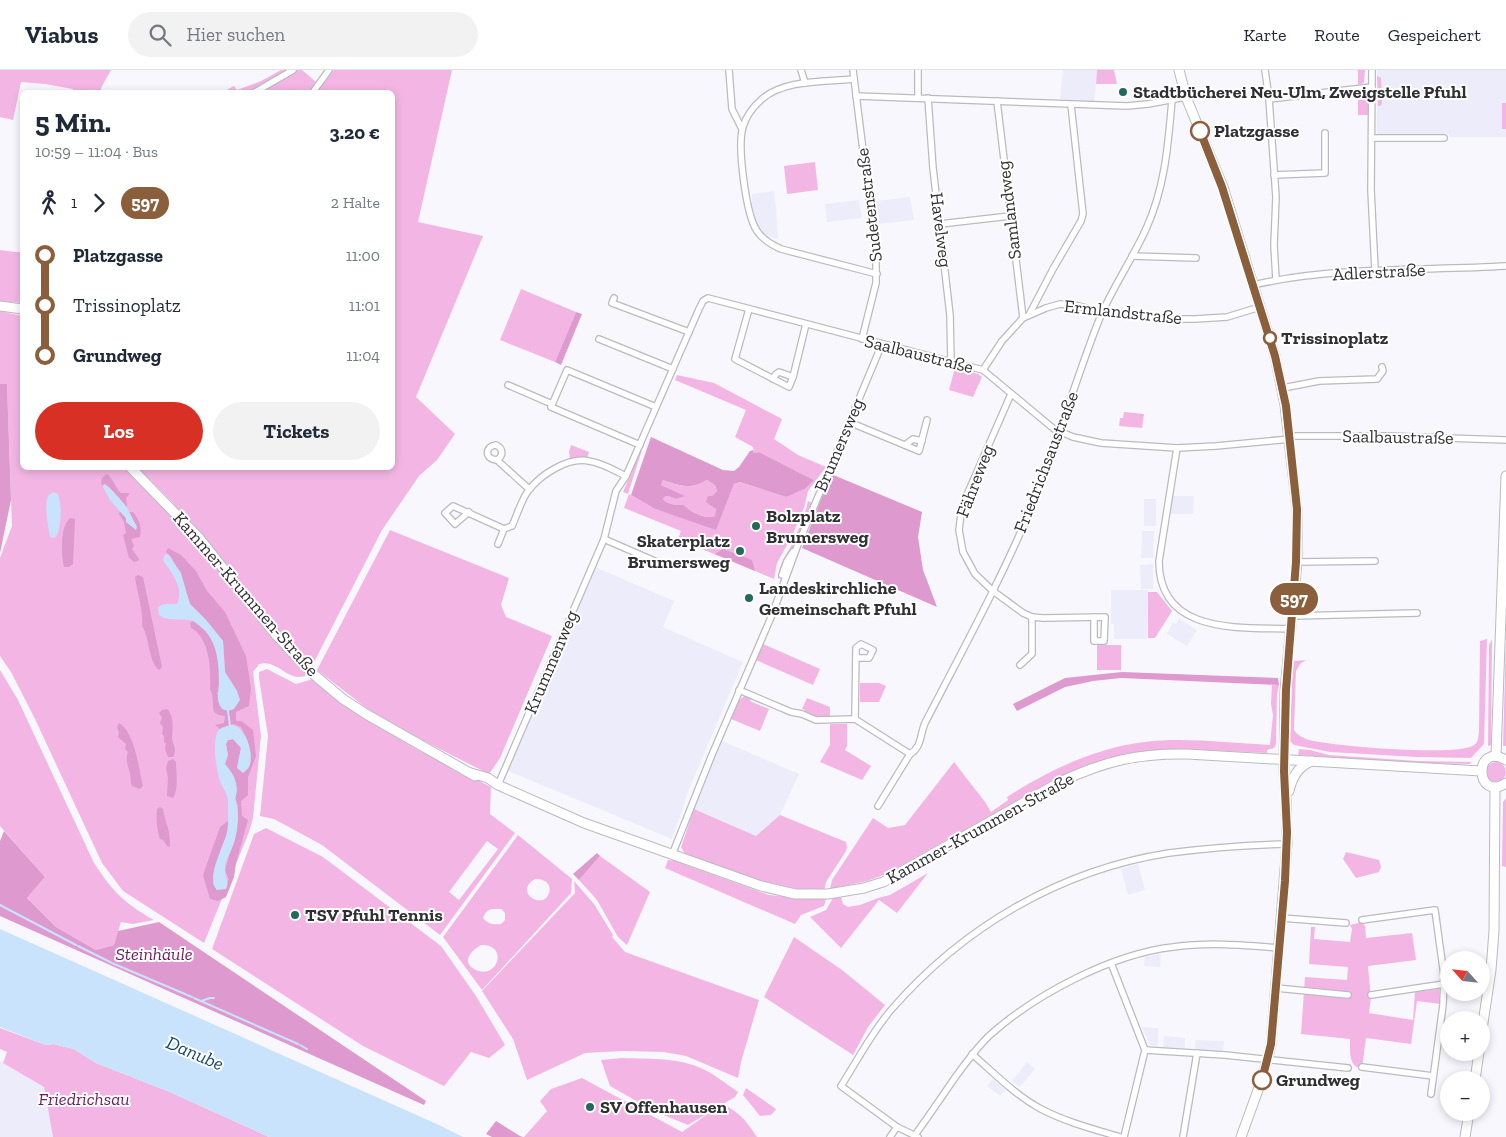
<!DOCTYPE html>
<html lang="de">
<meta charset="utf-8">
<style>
body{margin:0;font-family:"Zilla Slab",serif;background:#f2f2f3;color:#1f2937;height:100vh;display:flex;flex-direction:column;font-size:19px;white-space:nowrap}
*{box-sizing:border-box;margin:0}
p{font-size:16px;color:#747a83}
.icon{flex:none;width:28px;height:28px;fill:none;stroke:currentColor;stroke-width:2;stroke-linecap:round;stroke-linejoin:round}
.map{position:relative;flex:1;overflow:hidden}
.sheet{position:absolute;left:20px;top:20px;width:375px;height:380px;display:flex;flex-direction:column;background:#fff;border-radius:8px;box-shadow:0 2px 8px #0003}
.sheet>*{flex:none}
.badge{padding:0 10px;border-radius:16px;font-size:18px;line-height:32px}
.needle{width:32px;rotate:297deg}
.tools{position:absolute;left:1440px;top:881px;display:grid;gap:10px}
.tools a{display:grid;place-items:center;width:50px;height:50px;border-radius:50%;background:#fff;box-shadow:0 2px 8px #0003;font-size:25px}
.map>.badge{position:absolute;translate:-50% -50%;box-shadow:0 0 0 2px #fff}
.legs{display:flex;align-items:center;gap:8px;height:55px;padding:0 15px;font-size:16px}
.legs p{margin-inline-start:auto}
.head{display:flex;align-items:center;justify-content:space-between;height:85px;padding:0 15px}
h1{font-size:28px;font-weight:800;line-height:38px}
.action{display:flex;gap:10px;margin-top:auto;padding:10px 15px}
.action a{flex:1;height:58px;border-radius:30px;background:#d93025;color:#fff;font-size:20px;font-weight:800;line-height:58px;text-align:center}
.action a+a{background:#f2f2f3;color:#1f2937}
ul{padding:0 15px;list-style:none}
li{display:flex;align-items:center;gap:18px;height:50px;font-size:19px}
li i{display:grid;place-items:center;width:8px;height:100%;margin:0 6px;background:currentColor}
li i::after{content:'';width:12px;height:12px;margin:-6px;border:4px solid;border-radius:50%;background:#fff}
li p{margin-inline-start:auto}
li:first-child i{background:linear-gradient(#0000 50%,currentColor 0)}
li:last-child i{background:linear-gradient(currentColor 50%,#0000 0)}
header{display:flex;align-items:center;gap:30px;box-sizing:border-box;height:70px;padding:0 25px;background:#fff;border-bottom:1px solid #e0e1e3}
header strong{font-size:24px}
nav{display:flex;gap:28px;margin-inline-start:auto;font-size:18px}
.search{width:350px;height:45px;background:#f2f2f3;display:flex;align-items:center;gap:12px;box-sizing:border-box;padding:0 18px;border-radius:28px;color:#747a83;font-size:19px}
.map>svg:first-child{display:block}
.built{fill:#edecfa}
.green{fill:#f3b6e4;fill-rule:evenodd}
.forest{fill:#de99ce;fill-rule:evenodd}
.water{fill:#cae3fc}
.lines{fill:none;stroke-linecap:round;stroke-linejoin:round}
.stream{stroke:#cae3fc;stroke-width:2}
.street-casing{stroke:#bbbac0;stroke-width:8}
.secondary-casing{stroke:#bbbac0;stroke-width:11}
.street{stroke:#fff;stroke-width:5.5}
.secondary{stroke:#fff;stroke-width:9}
.line-1-casing{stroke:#fff;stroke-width:11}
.line-1{stroke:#8b5e3c;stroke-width:8}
.poi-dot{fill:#22695e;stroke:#fff;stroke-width:2}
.stop-1-dot{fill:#fff;stroke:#8b5e3c;stroke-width:2.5}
.labels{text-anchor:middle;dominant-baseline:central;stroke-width:4;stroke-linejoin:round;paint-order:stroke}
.poi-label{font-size:18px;font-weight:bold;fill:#302f32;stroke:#fff;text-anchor:start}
.stop-label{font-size:18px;font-weight:bold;fill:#302f32;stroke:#fff;text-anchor:start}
.street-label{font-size:18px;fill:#302f32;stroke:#fff}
.park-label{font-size:18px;font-style:italic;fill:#6c1c5f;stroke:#fff}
.water-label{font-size:19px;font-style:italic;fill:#17466c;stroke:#fff}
</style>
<header>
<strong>Viabus</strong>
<div class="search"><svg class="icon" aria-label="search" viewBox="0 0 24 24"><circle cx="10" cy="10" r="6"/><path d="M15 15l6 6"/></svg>Hier suchen</div>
<nav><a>Karte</a><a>Route</a><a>Gespeichert</a></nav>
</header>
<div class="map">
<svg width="1506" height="1067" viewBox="0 0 1506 1067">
<rect width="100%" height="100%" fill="#f8f7fe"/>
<!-- built -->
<g class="built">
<polygon points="1063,0 1097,0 1094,32 1060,29"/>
<polygon points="1377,0 1506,0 1506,67 1450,67 1449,64 1377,66"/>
<polygon points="774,121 776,139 778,169 770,167 763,163 755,151 752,133 752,124"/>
<polygon points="910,127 914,150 879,154 877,131"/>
<polygon points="859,130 862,148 827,152 825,134"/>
<polygon points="1172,426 1194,426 1193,444 1170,444"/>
<rect x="1144" y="429" width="12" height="27"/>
<polygon points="1142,461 1154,461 1153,488 1141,488"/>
<polygon points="1153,494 1153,519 1141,519 1140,495"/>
<polygon points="595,497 674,531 663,557 743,592 687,724 684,735 672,769 508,701"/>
<polygon points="1111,520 1148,520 1147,569 1114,569 1114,554 1111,554"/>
<polygon points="1179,549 1197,560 1187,576 1167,564 1173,552 1176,554"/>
<polygon points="722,671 799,704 780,745 756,766 694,739"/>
<polygon points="1138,794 1145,820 1128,825 1121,799"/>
<polygon points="1161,884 1160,897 1144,896 1145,887"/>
<polygon points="1142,957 1158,958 1158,976 1150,975"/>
<polygon points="1164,966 1185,968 1185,978 1163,977"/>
<polygon points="1196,970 1224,971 1223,981 1195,980"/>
<polygon points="0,991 44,1017 53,1067 0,1067"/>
<polygon points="1027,992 1035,999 1020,1017 1012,1011"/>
<polygon points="993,1009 1006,1020 1000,1026 987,1016"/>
</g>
<!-- green -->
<g class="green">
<polygon points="0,0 111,0 102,16 100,22 73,22 73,19 45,14 21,12 13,50 0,47"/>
<polygon points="281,0 288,0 251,22 223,22 234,16 237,20 261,11"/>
<polygon points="298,0 302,0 316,12 309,22 261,22"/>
<polygon points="334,0 452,0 418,152 483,166 416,327 455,364 437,390 419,406 382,460 312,596 280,563 234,505 173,433 138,398 392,398 392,22 317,22"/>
<polygon points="1097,0 1114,0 1117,14 1096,14"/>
<polygon points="1358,0 1365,0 1364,13 1358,15"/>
<polygon points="1377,6 1381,8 1382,34 1380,36 1378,36"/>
<polygon points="1363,24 1368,28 1369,45 1358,45 1358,25"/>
<rect x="1502" y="33" width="4" height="26"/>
<polygon points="815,92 818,120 787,124 784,96"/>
<polygon points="0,180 15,182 22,182 22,233 0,231"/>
<polygon points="521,219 576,242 555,292 500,270"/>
<path d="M0 241 22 246V398H126C162 435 197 472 229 512 255 543 279 574 306 603L305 606C287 612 278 589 259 594L253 602 261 666 253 748 249 762 204 873 123 821 102 793 35 649 11 602 0 586V488L12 456 7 314H0Z"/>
<polygon points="955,298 978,304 982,307 973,327 949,320"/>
<polygon points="677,305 714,313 782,349 774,369 798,385 826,397 808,421 804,438 792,466 777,493 774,509 678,469 681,461 624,438 629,424 655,439 716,459 734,414 740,412 786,427 814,410 759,382 754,383 753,377 735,367 746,340 675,310"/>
<polygon points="1124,342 1144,344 1142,358 1119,356 1120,348 1123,348"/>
<polygon points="571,375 589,382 587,388 570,389 569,382"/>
<polygon points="641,380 642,380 628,424 623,422"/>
<path d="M663 410C681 416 690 420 707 410L715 415 717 421 712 426 713 435 716 439 715 446C706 450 690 442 684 435 676 435 668 435 663 429L664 426 669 425 676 429 684 426 661 415Z"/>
<path d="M808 431 812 433 794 476 782 494 780 507 778 509C779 494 784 489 791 476 797 462 805 446 808 431Z"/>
<polygon points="390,460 509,508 501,535 506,547 552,566 500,688 489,704 424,671 369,640 317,600"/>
<polygon points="1148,522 1157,522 1172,541 1155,568 1148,568"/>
<path d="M1487 569 1484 674 1471 688 1417 687 1330 682 1294 675 1290 671 1292 603 1294 591 1306 590 1300 594 1296 601 1294 660C1297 665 1303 668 1309 670 1333 676 1458 687 1474 675 1479 672 1478 666 1479 661L1480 571Z"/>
<polygon points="1492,569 1491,675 1488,676 1489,575"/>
<polygon points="1506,571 1506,676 1503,676"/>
<polygon points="763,574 820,599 813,615 756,590"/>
<rect x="1097" y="575" width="24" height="25"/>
<path d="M267 599 296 614 313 609 363 647 418 680 491 717 490 744 515 763 440 865 322 775 274 749 260 746 268 666 259 608V602ZM487 771 498 779 459 830 449 822Z"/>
<path d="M0 600 18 630 94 793C113 822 124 833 154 850L133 854 121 852 114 875 96 880 56 857 27 828 45 807 0 756Z"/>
<polygon points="860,613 879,613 886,616 879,632 860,632"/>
<path d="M1272 615H1279L1277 625 1276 674 1274 678 1267 680V683C1218 681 1169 676 1121 686 1092 691 1065 704 1039 718L886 804 867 811 830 819 832 810 873 748 888 758 905 755 954 692 985 732 991 742 1008 730 1007 727C1047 701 1095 678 1144 672 1185 667 1229 673 1270 675L1273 645 1271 634Z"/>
<path d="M746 626 751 628 750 631 769 639 760 661 731 649C734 641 737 628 746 626Z"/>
<polygon points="807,628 830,637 830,648 818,648 805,642 805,640 802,639"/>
<polygon points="830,654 847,654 847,676 845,680 871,696 862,710 820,692 830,675"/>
<polygon points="1299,679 1310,680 1329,685 1417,691 1471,692 1470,694 1417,693 1298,685"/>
<circle cx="1496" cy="702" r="10"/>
<polygon points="1506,728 1506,797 1502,796 1503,732"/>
<path d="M694 739 756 766 780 745 846 772 847 777 846 781 826 812 824 821C773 820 733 802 686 786L681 777Z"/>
<polygon points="266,758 323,787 441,876 476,926 505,975 489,988 471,982 444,1016 363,976 212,879 254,764"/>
<path d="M518 765 572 809 571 823 482 920 443 867ZM535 809C544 808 552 814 549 823 543 841 513 822 535 809ZM492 839H501L505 843V850L501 854C494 855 487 854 483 848 485 843 486 841 492 839ZM481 875C510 874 497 912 474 899 461 891 472 880 481 875Z"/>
<polygon points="1346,782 1379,790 1381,797 1379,802 1356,808 1343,789"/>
<polygon points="600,786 650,822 627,875 618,867 597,830 579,810"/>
<polygon points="668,790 675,791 769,825 812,829 826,829 824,836 801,845 795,854 665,798"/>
<polygon points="928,803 897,843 879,830 841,878 810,847 826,840 833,828 841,827 843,834 848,837 860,835 878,828 890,825"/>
<polygon points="574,811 594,834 613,865 612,867 625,882 759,930 741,992 738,1008 686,986 664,982 623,981 585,983 527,1010 513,969 482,921 575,823"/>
<path d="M1362 852 1365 856 1366 868 1412 863 1416 890 1368 896 1371 928 1369 943 1413 950 1415 922 1439 919 1440 934 1417 931 1411 974 1366 968 1362 998C1348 998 1350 979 1350 969L1301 964 1305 907 1347 910 1348 897 1309 894 1311 857H1315L1314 869 1350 872 1352 859 1350 855Z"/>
<polygon points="794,867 842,900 885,935 868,957 853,985 764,927"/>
<polygon points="0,958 46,975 53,974 74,979 96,993 170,1022 269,1067 53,1067 44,1017 3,993 7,982 0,979"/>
<path d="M622 988C651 989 683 987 709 1002 719 1008 728 1015 738 1022L735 1027 688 1055 656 1042 610 1016 601 990Z"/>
<path d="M582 1008 682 1062 722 1034C741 1043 746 1051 757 1067H524L547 1041 540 1031 551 1019Z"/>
<polygon points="746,1018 776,1039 771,1045 760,1046 743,1025"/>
</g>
<!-- forest -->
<g class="forest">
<polygon points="576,242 582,244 561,295 555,292"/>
<polygon points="0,314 7,314 11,430 0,483"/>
<path d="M651 367 723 400 734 401 739 397 750 381 753 380 754 383 759 382 814 410 806 418 786 427 740 412 734 414 716 460 655 439 631 425ZM663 410C681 416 690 420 707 410L715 415 717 421 712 426H708L706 432 716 439 715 446C706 450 690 442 684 435 676 435 668 435 663 429L665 426H669L676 429 685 426 661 415Z"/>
<path d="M107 404C114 409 115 418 121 423H129V425L126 428 127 437C120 430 113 418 104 414L103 416 101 413 102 408Z"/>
<polygon points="831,404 922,442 918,467 923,500 937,537 802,478"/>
<path d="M120 442 126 448V452L137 457 129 442H133C140 451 142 457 140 467L131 469 134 476 132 479 139 489 138 491 134 492 129 488 123 465 126 463 124 452 119 444Z"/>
<path d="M70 448 75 449 73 494 69 497H64C61 485 60 456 70 448Z"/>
<path d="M168 478 181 485 196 501 207 521 225 542 246 586 251 618 249 636 236 642V651H241L253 660 256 686 248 707V725L241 731 242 746 248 750 236 793 234 807 226 827 218 831 210 829 203 805 220 757 228 751V762L221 779 213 814 217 820 229 810 225 800 235 766 238 748V736L225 694 228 685 226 674 228 670 233 669 241 678 237 698 248 672 241 657 233 654 220 659 215 655 224 653 225 646 219 645 214 642C212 634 214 625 210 619 211 600 210 568 191 558L190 553 193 551C198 555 204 559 208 564 220 580 222 606 217 625L237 621 225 602 223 571 206 550 190 534 172 488 166 482Z"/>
<polygon points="723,479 752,490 755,501 715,484"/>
<path d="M138 505 143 507 162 597 159 600C148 591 150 568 142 556 144 543 137 522 135 507Z"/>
<polygon points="1122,602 1278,608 1279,615 1121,608 1093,611 1065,617 1017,641 1013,634 1065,608"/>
<path d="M167 639C174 645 173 658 172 667 172 674 178 679 173 687H168L165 679 166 673 164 672V666L162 664 163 657 160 653 162 648 159 643 162 640Z"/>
<path d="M119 653C135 662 139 700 143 716L140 719 132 716C130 711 131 708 130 703 128 695 125 691 128 682L125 679 126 674 118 667 119 663 117 657Z"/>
<path d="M173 689 176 692C176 703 179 719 173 728L167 726 168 708 166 698 168 691Z"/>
<path d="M160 737 163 739C165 752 171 762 170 776L168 777 163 770 160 769C157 761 156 748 157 739Z"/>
<polygon points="4,761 45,807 27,828 56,857 96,880 114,875 118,861 159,852 426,1031 424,1035 0,846 0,771"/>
<polygon points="597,783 600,786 579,810 573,804"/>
<polygon points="496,1051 520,1066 523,1067 492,1067 486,1064"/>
</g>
<!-- water -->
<g class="water">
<path d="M104 414C109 416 124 433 127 438 131 444 133 451 137 457L136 460 126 452V448L110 430 103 417Z"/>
<path d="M53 422 58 424C62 435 62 458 55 468L50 467C48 454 44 438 48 426Z"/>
<path d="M168 484 181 503 190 534 206 550 223 571 225 602 237 621 240 630 234 639 228 641 222 639C215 629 219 624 219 614 219 590 217 566 195 552 188 547 169 553 159 545L158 538C163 532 169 534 177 534 185 519 171 502 163 490L165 485Z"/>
<path d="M232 655C246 657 255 685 249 697 248 699 245 701 243 703L237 698 241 678 233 669 228 670 226 674 228 685 225 694C234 704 240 715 235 729 240 743 238 764 232 778 229 785 224 793 225 801 225 809 230 810 226 819L217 820C205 808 224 777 227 762 229 753 228 741 228 732 228 723 222 718 220 711 216 700 212 671 218 661 221 657 227 656 232 655Z"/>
<polygon points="0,859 439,1055 463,1067 269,1067 170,1022 96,993 74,979 53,974 46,975 0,957"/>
</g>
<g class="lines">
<!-- stream -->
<g class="stream">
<polyline points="228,641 230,656"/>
<polyline points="0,835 76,875"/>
<polyline points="78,876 112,893 192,927"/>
<polyline points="194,928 298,974"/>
<polyline points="201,931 210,928 214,928"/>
<polyline points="300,975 307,979"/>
</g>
<!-- street casing -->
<g class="street-casing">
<g id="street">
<polyline points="729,0 732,39 742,59"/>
<polyline points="801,0 805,13"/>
<polyline points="853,0 876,185 876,213 862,269"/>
<polyline points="918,0 918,27"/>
<polyline points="1265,0 1269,29 1276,127 1274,175 1276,210"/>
<polyline points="1372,0 1371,120 1375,200"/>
<path d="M854 9C825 12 785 9 762 29 754 36 746 46 743 57 737 76 746 145 757 161 763 170 772 175 781 179L877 204"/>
<polyline points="255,22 293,0"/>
<polyline points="313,22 329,0"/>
<polyline points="856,26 1127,36 1148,34 1186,27"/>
<polyline points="928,28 933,98 950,245 951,292"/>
<polyline points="1269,29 1372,17"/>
<polyline points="997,31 1023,248"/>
<polyline points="1372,68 1444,68"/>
<polyline points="1274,105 1325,103 1325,63"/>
<polyline points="940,154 1010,146"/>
<polyline points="1132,186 1196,188"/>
<path d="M1253 215C1336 196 1422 201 1506 196"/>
<polyline points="614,228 612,233 689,262"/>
<polyline points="749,239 735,289 789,317 793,307 806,254"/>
<polyline points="1030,243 1053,199 1081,151 1083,144 1071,35"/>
<polyline points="599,269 673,299"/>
<polyline points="983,300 1002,271 1023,248 1046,238 1060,234 1075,235 1098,241 1172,249 1195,249 1227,247 1260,237"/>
<polyline points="773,309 776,304 779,302 793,307"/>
<polyline points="508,315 552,334"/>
<polyline points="1283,318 1319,311 1377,309 1383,301 1382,297"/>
<polyline points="1011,324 962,436 959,460 963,482 975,504 993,521 1023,543 1032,547 1043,548 1105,547 1104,571 1094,571 1094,547"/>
<polyline points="849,352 919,381 927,350"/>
<polyline points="1289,366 1387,366 1506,370"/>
<polyline points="640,375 551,337 567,300 656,337"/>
<polyline points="905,375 913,369 922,371"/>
<path d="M1177 378 1159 491C1159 565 1239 557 1291 559"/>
<path d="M497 390C503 386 504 379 496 375 485 376 484 389 497 390L529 419"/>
<path d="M469 442 455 454 445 443 453 436 504 459 512 456C517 445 521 431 528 421 541 404 568 387 589 391 602 393 614 400 626 406"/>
<polyline points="604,469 666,496"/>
<polyline points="498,474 504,459"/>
<polyline points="1297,492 1375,491"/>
<polyline points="782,505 787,491 793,482"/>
<polyline points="1293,546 1417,543"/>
<polyline points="1020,595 1032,584 1032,547"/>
<polyline points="739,620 791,642 802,644 816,650 855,649 910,684"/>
<polyline points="855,649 856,578 861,574 873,580 869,588 856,588"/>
<polyline points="498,715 604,469 616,421 626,406 699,239 703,231 708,228 983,300 1054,359 1073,367 1101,373 1177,378 1216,376 1290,369"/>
<path d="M878 736 910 684C922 677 920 664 925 653 962 581 1001 510 1032 436 1057 375 1075 311 1099 250 1112 218 1132 190 1146 159 1165 117 1168 76 1172 30"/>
<polyline points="672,785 711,687 772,545 797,477 882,274"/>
<polyline points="1282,848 1346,853"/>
<polyline points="1362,850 1435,840 1444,906 1443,935 1431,1024"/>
<polyline points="1111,893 1145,980 1124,1067"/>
<polyline points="1481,900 1491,900"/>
<polyline points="1276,918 1348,925"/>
<polyline points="1371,925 1444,914"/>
<polyline points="1145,980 1225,985 1348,998"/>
<path d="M972 984C994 1003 1015 1025 1041 1039 1066 1052 1093 1059 1120 1067"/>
<polyline points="1362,997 1433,1006"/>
<path d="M915 1065C928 1047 941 1028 954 1009 965 994 976 978 990 965 1036 924 1112 884 1173 877 1209 872 1243 875 1279 878"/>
<polyline points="890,1067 897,1057"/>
<path d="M918 1067 897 1057 841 1016C857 991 872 962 891 940 963 857 1060 800 1169 783 1208 778 1248 775 1287 774"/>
<polyline points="1183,1067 1197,983"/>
</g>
</g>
<!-- secondary casing -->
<g class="secondary-casing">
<g id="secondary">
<polyline points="1179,0 1186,27 1223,117 1275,286 1285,335 1297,439 1297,492 1285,620 1284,701 1286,731 1287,774 1271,975 1262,1009 1241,1067"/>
<polyline points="0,236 22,239"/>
<polyline points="131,398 200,469 276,565 312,603 343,629 366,644 475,706"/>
<polyline points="1496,686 1506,406"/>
<path d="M1506 690C1473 671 1475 733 1506 713"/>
<path d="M471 703 488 708 498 715 584 753 761 816 795 824H828L864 818 883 812 1062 711C1106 691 1138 683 1187 684L1481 701"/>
<path d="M1289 721C1292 707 1298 696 1312 691"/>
<polyline points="1481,966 1491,900 1494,861 1495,717"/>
<polyline points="1475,1010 1479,982"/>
<polyline points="1465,1067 1469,1042"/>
</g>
</g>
<!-- street -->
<use href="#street" class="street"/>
<!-- secondary -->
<use href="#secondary" class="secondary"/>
</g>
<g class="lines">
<!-- line-1 casing -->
<g class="line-1-casing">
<polyline id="line-1" points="1200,61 1222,117 1275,286 1286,336 1297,439 1296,492 1286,620 1284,701 1287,762 1285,811 1271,974 1262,1010"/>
</g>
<!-- line-1 -->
<use href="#line-1" class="line-1"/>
</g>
<!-- markers -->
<g class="poi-dot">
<circle cx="1123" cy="22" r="5"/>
<circle cx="756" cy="456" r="5"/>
<circle cx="740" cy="481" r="5"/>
<circle cx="749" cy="528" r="5"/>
<circle cx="295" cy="845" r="5"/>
<circle cx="590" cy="1037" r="5"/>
</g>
<g class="stop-1-dot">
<circle cx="1200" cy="61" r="9"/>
<circle cx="1270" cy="268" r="6"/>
<circle cx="1262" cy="1010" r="9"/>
</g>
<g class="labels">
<!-- poi labels -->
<g class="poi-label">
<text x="1133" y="22">Stadtbücherei Neu-Ulm, Zweigstelle Pfuhl</text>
<text x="766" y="446">Bolzplatz<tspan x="766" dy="21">Brumersweg</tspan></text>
<text x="730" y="471" text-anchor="end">Skaterplatz<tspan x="730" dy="21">Brumersweg</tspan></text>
<text x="759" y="518">Landeskirchliche<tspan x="759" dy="21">Gemeinschaft Pfuhl</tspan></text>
<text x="305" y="845">TSV Pfuhl Tennis</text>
<text x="600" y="1037">SV Offenhausen</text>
</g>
<!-- stop labels -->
<g class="stop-label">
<text x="1214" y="61">Platzgasse</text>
<text x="1281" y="268">Trissinoplatz</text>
<text x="1276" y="1010">Grundweg</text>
</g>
<!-- street labels -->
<g class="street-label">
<text transform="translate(869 135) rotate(-97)">Sudetenstraße</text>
<text transform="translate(1009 140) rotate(-97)">Samlandweg</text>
<text transform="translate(941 160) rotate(83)">Havelweg</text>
<text transform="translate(1379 202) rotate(-3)">Adlerstraße</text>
<text transform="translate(1123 242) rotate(6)">Ermlandstraße</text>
<text transform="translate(919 284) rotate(14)">Saalbaustraße</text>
<text transform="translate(1398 367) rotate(1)">Saalbaustraße</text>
<text transform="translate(839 375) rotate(-67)">Brumersweg</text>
<text transform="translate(1046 392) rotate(-69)">Friedrichsaustraße</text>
<text transform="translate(975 411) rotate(-69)">Fähreweg</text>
<text transform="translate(246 524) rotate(49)">Kammer-Krummen-Straße</text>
<text transform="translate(551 592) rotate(-67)">Krummenweg</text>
<text transform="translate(980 758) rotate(-29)">Kammer-Krummen-Straße</text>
</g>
<!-- park labels -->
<g class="park-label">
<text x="154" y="884">Steinhäule</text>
<text x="84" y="1029">Friedrichsau</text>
</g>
<!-- water labels -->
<g class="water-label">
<text transform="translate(195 983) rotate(23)">Danube</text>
</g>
</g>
</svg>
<div class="tools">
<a><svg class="needle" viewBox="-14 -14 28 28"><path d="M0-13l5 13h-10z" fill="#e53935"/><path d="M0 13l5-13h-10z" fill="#747a83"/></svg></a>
<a>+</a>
<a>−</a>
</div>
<b class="badge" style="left:1294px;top:529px;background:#8b5e3c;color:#fff">597</b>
<section class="sheet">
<div class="head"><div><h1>5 Min.</h1><p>10:59 – 11:04 · Bus</p></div><b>3.20 €</b></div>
<div class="legs"><svg class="icon" aria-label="walk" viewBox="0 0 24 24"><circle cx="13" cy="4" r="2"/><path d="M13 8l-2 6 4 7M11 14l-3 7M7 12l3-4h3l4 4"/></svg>1<svg class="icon" aria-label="forward" viewBox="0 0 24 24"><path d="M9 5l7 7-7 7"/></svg><b class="badge" style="background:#8b5e3c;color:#fff">597</b><p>2 Halte</p></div>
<ul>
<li><i style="color:#8b5e3c"></i><b>Platzgasse</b><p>11:00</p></li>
<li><i style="color:#8b5e3c"></i><span>Trissinoplatz</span><p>11:01</p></li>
<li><i style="color:#8b5e3c"></i><b>Grundweg</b><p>11:04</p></li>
</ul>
<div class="action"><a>Los</a><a>Tickets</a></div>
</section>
</div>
